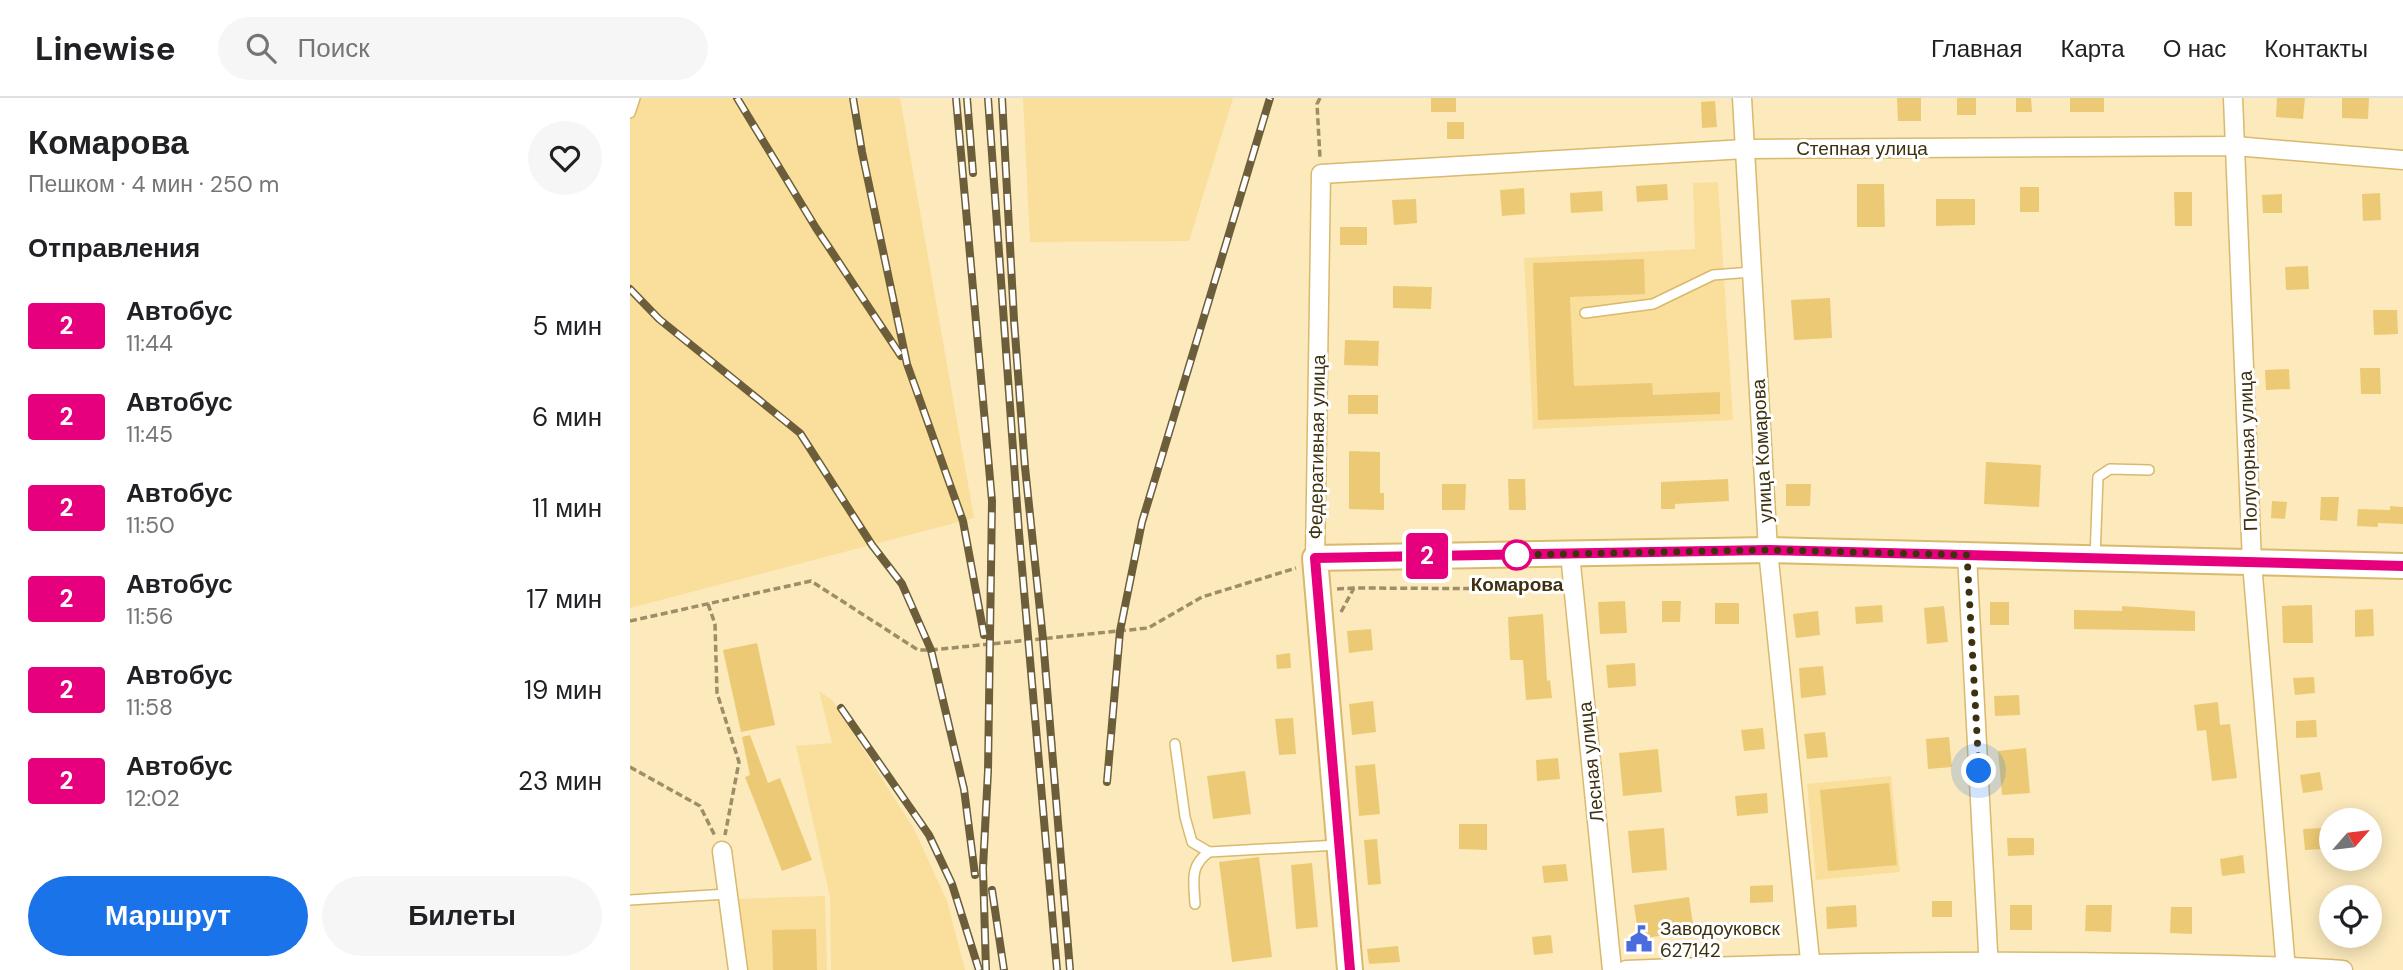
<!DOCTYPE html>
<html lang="ru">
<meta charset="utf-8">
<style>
body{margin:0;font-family:"DM Sans",sans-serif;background:#f6f6f6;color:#202124;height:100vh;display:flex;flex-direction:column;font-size:26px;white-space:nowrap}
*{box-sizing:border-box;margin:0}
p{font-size:23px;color:#757577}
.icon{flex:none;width:38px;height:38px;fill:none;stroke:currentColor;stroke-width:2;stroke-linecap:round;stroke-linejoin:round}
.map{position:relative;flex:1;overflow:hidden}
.side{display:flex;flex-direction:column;background:#fff;width:630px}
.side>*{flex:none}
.badge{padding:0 14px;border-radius:5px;font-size:24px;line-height:46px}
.needle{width:46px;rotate:62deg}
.buttons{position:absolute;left:1689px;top:710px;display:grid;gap:14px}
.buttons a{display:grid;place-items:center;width:63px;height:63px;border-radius:50%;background:#fff;box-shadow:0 4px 18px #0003;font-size:35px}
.you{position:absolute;width:35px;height:35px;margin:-18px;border:5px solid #fff;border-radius:50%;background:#1a73e8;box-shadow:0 0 0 10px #1a73e833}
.map>.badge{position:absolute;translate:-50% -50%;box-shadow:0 0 0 4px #fff}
h2{padding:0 28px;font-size:26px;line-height:63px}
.round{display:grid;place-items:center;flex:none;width:74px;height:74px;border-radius:37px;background:#f6f6f6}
.summary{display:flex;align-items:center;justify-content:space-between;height:119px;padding:0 28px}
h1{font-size:33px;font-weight:700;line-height:52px}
.primary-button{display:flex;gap:14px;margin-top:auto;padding:14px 28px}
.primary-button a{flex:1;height:80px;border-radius:42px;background:#1a73e8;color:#fff;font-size:28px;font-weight:700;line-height:80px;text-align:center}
.primary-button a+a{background:#f6f6f6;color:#202124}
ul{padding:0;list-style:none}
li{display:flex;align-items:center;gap:21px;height:91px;padding:0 28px}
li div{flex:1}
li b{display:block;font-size:26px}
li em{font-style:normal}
li .badge{min-width:77px;font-weight:700;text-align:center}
header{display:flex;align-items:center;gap:42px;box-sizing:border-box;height:98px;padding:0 35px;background:#fff;border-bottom:2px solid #e0e0e0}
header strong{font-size:33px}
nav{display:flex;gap:38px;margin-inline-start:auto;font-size:24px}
.search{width:490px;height:63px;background:#f6f6f6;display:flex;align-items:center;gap:18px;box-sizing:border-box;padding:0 24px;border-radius:38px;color:#757577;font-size:26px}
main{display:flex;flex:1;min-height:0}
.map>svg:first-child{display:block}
.built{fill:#fade9b}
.building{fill:#ecca75}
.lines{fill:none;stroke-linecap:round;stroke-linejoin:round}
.lane-casing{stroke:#d9b96c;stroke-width:12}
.street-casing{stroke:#d9b96c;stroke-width:21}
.secondary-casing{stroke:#d9b96c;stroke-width:28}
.path{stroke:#9e8e67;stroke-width:3.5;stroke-dasharray:7 3.5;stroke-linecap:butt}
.lane{stroke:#fff;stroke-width:9}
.street{stroke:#fff;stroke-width:18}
.secondary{stroke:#fff;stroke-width:24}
.rail-casing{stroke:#6c5e3a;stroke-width:8}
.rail{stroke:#fff;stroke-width:5;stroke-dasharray:16;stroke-linecap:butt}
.line-casing{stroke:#fff;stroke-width:16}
.line{stroke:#e6007e;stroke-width:10}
.walk{stroke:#3e3110;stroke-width:7;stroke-dasharray:0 12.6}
.stop-dot{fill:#fff;stroke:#e6007e;stroke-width:3.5}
.labels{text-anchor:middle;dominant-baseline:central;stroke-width:6;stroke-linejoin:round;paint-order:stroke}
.street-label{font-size:19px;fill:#3e3110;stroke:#fff}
.stop-label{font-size:19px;font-weight:bold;fill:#3e3110;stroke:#fff}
.poi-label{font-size:19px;fill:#3e3110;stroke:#fff;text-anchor:start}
</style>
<header>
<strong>Linewise</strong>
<div class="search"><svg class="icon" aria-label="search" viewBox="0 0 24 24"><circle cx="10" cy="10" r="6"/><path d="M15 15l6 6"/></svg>Поиск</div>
<nav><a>Главная</a><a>Карта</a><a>О нас</a><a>Контакты</a></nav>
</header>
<main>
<section class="side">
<div class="summary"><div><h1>Комарова</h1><p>Пешком · 4 мин · 250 m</p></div><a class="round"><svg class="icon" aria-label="heart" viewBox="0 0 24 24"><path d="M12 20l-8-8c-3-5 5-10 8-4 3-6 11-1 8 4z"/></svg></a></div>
<h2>Отправления</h2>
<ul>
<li><span class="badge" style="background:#e6007e;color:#fff">2</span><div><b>Автобус</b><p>11:44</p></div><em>5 мин</em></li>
<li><span class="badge" style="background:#e6007e;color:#fff">2</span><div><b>Автобус</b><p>11:45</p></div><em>6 мин</em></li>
<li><span class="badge" style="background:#e6007e;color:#fff">2</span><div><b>Автобус</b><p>11:50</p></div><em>11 мин</em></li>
<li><span class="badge" style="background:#e6007e;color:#fff">2</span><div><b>Автобус</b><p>11:56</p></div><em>17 мин</em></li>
<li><span class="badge" style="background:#e6007e;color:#fff">2</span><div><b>Автобус</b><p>11:58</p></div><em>19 мин</em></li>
<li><span class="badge" style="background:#e6007e;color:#fff">2</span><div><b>Автобус</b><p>12:02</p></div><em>23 мин</em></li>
</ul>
<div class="primary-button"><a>Маршрут</a><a>Билеты</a></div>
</section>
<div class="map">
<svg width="1773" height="872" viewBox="0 0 1773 872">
<rect width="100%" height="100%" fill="#fce9bc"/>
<!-- built -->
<g class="built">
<polygon points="0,0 270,0 344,420 0,510"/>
<polygon points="393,0 603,0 559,143 400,144"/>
<polygon points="1088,84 1103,322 903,331 894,160 1065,151 1063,85"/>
<polygon points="189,593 202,602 284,731 317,803 335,872 201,872 200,799 166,648 202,645"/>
<polygon points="1261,678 1270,774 1186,782 1177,686"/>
<polygon points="195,798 197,872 114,872 105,801"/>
</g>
<!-- building -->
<g class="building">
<rect x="801" y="0" width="25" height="14"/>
<polygon points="1267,0 1291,0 1291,23 1268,23"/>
<rect x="1327" y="0" width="19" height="17"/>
<polygon points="1386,0 1401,0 1402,14 1386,14"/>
<rect x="1440" y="0" width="34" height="14"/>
<polygon points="1647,0 1675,0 1673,21 1646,19"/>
<polygon points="1712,0 1739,0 1738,21 1712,20"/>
<polygon points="1085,3 1087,29 1072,30 1071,4"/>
<rect x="817" y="24" width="17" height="17"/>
<polygon points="1037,86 1038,102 1007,104 1006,88"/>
<polygon points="1227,86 1254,86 1255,129 1227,129"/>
<rect x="1390" y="89" width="19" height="25"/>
<polygon points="894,90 895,116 872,118 870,92"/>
<polygon points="972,93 973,113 941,115 940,95"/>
<polygon points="1544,94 1562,94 1562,128 1545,128"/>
<polygon points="1750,95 1751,122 1733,123 1732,96"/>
<polygon points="1652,96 1652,115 1633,115 1632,97"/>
<polygon points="786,101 787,125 764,127 762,102"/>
<polygon points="1306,101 1345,101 1345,127 1306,128"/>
<rect x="710" y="129" width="27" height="18"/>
<polygon points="1014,161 1015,196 940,199 944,288 1022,285 1023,297 1090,294 1090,316 908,322 903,165"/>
<polygon points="1678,168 1679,191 1656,192 1655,169"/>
<polygon points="763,188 802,189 801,211 763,210"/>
<polygon points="1200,200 1202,240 1164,242 1161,202"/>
<polygon points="1743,212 1767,212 1768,236 1744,237"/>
<polygon points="715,242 749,243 748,268 714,267"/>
<polygon points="1730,270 1750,270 1751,296 1731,296"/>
<polygon points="1659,271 1660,291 1636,292 1635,272"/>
<rect x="718" y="297" width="30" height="19"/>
<polygon points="719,353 750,354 750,395 754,395 754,412 719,411"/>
<polygon points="1356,364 1411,367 1409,409 1354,406"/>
<polygon points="878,381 895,381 896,412 879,412"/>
<polygon points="1098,381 1099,403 1045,406 1045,411 1031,411 1031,384"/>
<polygon points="812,386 836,386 835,412 812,412"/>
<polygon points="1156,386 1181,386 1180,408 1156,408"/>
<polygon points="1691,399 1709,399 1707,423 1690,422"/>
<polygon points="1642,403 1657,404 1655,421 1641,420"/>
<polygon points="1760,408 1773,409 1773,426 1748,425 1748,429 1727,428 1728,411 1760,412"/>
<polygon points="995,503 997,535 970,536 968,504"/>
<polygon points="1032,503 1051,503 1050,524 1032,524"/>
<rect x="1360" y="504" width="19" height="23"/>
<rect x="1085" y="505" width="24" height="21"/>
<polygon points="1252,507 1253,524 1226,526 1225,509"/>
<polygon points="1682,507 1683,545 1653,545 1652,508"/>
<polygon points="1314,508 1318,544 1297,546 1294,510"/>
<polygon points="1492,508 1565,513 1565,533 1444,531 1444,512 1492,513"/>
<polygon points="1743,511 1744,538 1725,539 1725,512"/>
<polygon points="1188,513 1190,537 1166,540 1163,516"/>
<polygon points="913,516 917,583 920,582 922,600 896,602 893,562 880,562 878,519"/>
<polygon points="741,531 743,552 719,555 717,533"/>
<polygon points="127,545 145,627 111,634 93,552"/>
<polygon points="660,555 661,570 647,571 646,557"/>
<polygon points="1005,565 1006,588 978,590 976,567"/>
<polygon points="1193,568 1196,597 1171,600 1169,570"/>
<polygon points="1684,579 1685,595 1665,597 1663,580"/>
<polygon points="1389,597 1390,617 1365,618 1364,598"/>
<polygon points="743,603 746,634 722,637 719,606"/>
<polygon points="1588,604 1590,627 1600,626 1607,680 1582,683 1576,632 1567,633 1564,607"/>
<polygon points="663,620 666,656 649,657 645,621"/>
<polygon points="1686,622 1687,639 1666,640 1666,623"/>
<polygon points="1133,630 1135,651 1114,653 1111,632"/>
<polygon points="1195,634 1198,659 1177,661 1174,636"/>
<polygon points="120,637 138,685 150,680 182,762 152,773 115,679 120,677 112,639"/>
<polygon points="1319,639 1322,669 1298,671 1296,641"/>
<polygon points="1396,650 1400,695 1372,697 1368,653"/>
<polygon points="1028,651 1032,694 993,698 989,655"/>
<polygon points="928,660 930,681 907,683 906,662"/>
<polygon points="745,666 750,716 729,718 725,668"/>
<polygon points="615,673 621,716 583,721 577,678"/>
<polygon points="1690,674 1693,692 1673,695 1670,677"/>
<polygon points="1259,685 1267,767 1198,773 1190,692"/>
<polygon points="1137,695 1138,715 1107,718 1105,698"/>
<polygon points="829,726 857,726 857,752 829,751"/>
<polygon points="1034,730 1037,772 1002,775 998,733"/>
<polygon points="1692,730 1693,751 1675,752 1673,731"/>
<polygon points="1377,740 1404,740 1404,757 1378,758"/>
<polygon points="747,741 751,786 738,787 734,742"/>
<polygon points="1613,757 1615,775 1592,778 1590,761"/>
<polygon points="629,759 642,859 602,864 589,764"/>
<polygon points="682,765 688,829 666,831 661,767"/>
<polygon points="936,766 938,783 914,785 912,768"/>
<polygon points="1143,787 1143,804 1120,805 1120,788"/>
<polygon points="1059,799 1064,833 1009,841 1004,807"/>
<rect x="1302" y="803" width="20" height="16"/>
<polygon points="1226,807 1227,829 1197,831 1196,809"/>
<rect x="1380" y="807" width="22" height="25"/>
<polygon points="1456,807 1482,807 1481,834 1455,833"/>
<polygon points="1541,809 1562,809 1562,836 1540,835"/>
<polygon points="186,831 187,872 143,872 142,832"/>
<polygon points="921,837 923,855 904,857 902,839"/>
<polygon points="768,848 770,864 739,866 737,851"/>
</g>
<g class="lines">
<!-- lane casing -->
<g class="lane-casing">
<g id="lane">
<polyline points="0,15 5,0"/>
<polyline points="955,215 1023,206 1083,177 1122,174"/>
<polyline points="1465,460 1468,379 1480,371 1519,372"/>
<polyline points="545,646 555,719 562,744 579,754"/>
<polyline points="0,802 97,796"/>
<path d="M565 806C564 784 559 768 579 754L708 747"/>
</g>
</g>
<!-- street casing -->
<g class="street-casing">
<g id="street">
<polyline points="1112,0 1138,452 1181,872"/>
<polyline points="1603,0 1622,465 1656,872"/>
<polyline points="940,456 982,872"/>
<polyline points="1337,457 1359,872"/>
<polyline points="685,460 691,76 1115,51 1605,48 1773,62"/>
<polyline points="92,753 108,872"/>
<path d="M996 872C1166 865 1336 862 1506 865 1575 866 1644 867 1713 872"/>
</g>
</g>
<!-- secondary casing -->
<g class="secondary-casing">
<polyline id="secondary" points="720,872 685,460 1138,452 1773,468"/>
</g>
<!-- path -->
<g class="path">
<polyline points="690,0 687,6 690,60"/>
<polyline points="707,491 724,490"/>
<polyline points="78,506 85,526 87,595 109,664 95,737"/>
<polyline points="711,514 724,490 927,491"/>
<polyline points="0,523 181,483 288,552 301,552 518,530 572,499 666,470"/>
<polyline points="0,669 70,708 85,738"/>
</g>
<!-- lane -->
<use href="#lane" class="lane"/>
<!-- street -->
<use href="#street" class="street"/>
<!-- secondary -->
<use href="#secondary" class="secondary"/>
<!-- rail casing -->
<g class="rail-casing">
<g id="rail">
<polyline points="107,0 186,130 271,258"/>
<polyline points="223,0 232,54 277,266 333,423 354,537"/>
<polyline points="326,0 362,403 358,673 353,770 356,872"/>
<polyline points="337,0 343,75"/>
<polyline points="358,0 389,435 427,872"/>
<polyline points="372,0 384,222 395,369 413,541 440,872"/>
<polyline points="0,191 29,221 170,335 242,447 272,486 301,552 334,691 345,777"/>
<polyline points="211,610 299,737 322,786 349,872"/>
<polyline points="477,684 490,533 512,424 640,0"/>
<polyline points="362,792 374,872"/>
</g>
</g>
<!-- rail -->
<use href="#rail" class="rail"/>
</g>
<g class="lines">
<!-- line casing -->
<g class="line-casing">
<polyline id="line" points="720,872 685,460 1138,452 1773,468"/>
</g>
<!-- line -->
<use href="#line" class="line"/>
<!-- walk -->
<polyline class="walk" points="887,457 885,457 1138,452 1337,457 1349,673"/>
</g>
<!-- icons -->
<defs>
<g id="civic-bare" transform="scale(2.1)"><path d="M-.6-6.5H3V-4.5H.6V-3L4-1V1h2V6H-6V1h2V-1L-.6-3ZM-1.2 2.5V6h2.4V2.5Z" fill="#4a6cdf" stroke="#fff" stroke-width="2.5" paint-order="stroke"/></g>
</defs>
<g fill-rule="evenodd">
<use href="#civic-bare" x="1009" y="841"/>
</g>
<!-- markers -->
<circle class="stop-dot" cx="887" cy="457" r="14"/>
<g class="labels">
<!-- street labels -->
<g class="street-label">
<text x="1232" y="50">Степная улица</text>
<text transform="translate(687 349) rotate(-89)">Федеративная улица</text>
<text transform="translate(1132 353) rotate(-93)">улица Комарова</text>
<text transform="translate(1618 353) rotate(-92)">Полугорная улица</text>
<text transform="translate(961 664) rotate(-96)">Лесная улица</text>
</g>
<!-- stop labels -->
<g class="stop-label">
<text x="887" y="486">Комарова</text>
</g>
<!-- poi labels -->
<g class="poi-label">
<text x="1030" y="830">Заводоуковск<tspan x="1030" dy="22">627142</tspan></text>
</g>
</g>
</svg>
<div class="buttons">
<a><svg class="needle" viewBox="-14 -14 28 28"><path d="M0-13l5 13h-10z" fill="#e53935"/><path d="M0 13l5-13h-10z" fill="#757577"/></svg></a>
<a><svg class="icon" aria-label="locate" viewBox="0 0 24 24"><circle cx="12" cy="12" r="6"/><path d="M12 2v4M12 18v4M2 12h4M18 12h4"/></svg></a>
</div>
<div class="you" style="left:1349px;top:673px"></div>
<b class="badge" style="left:797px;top:458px;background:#e6007e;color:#fff">2</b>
</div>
</main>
